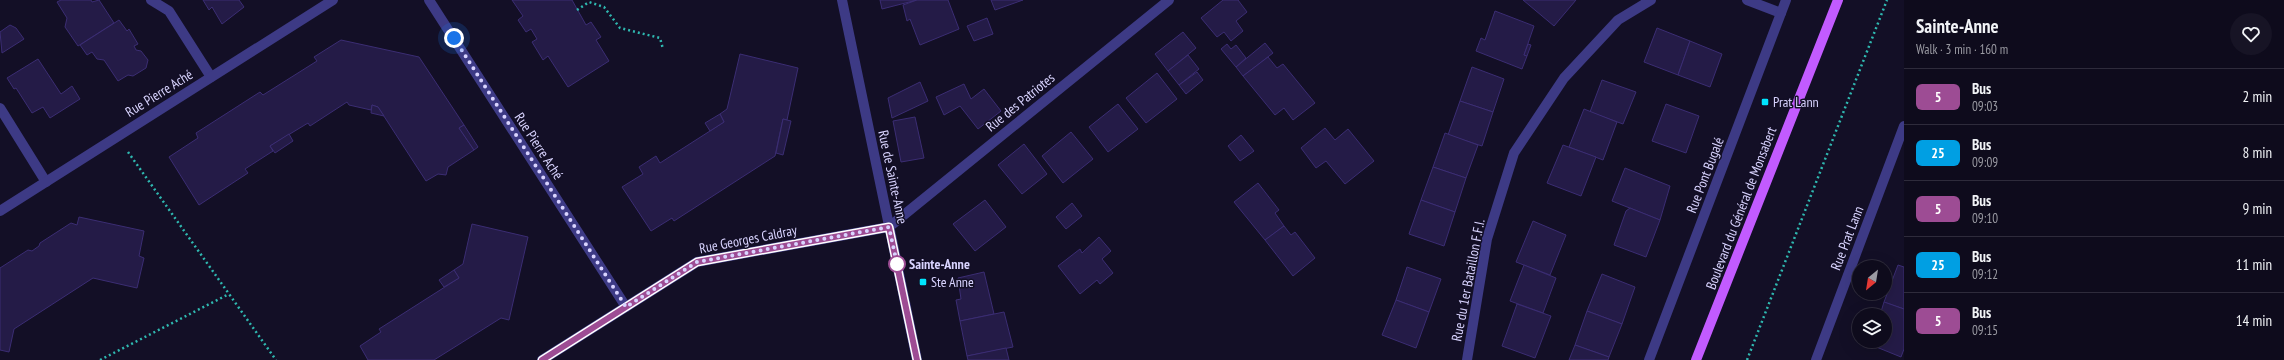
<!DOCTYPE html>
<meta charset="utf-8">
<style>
body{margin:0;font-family:"PT Sans Narrow",sans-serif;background:#171425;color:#f1f3f6;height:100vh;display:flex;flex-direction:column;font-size:15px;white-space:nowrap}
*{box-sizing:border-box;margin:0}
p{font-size:13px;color:#9b9ba3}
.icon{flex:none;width:22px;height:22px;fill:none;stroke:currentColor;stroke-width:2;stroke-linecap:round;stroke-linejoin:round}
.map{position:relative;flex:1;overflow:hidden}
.sheet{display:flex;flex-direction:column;background:#0e0b1c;width:380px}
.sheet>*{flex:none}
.badge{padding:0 8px;border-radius:6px;font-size:14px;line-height:26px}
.needle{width:26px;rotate:210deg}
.controls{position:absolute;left:1852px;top:260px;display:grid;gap:8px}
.controls a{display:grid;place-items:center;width:40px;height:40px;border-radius:50%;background:#0e0b1c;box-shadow:0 4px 16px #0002,0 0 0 1px #2e2b3b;font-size:20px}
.you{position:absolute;width:20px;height:20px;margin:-10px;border:3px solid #fff;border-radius:50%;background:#1a73e8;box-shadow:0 0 0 6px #1a73e833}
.map>.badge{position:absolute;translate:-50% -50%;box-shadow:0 0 0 2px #fff}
.round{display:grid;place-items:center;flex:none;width:42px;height:42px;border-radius:21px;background:#171425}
.headline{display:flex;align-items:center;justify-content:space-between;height:68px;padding:0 12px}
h1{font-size:19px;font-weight:800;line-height:30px}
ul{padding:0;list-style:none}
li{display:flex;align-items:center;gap:12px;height:56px;padding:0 12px;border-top:1px solid #2e2b3b}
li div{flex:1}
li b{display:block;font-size:15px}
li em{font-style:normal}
li .badge{min-width:44px;font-weight:700;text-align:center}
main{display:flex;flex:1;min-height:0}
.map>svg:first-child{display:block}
.building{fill:#241b47;stroke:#3b2d73}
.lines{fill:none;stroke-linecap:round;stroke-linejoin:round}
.path{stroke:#2fb8b0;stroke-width:2.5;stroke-dasharray:2 3;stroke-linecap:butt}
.minor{stroke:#3d3a85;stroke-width:10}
.major{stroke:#c25bff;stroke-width:10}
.line-casing{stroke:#fff;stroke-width:9}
.line{stroke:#9d4c94;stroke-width:6}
.walk{stroke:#d9d4ff;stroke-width:4;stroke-dasharray:0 7.2}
.poi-dot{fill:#00e5ff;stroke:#130f26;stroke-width:1.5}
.stop-dot{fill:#fff;stroke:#9d4c94;stroke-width:2}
.labels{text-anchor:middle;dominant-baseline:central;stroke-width:3;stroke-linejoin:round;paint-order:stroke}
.street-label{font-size:14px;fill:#d9d4ff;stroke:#130f26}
.poi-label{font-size:14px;fill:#d9d4ff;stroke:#130f26;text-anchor:start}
.stop-label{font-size:14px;font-weight:bold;fill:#d9d4ff;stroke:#130f26;text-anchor:start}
</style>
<main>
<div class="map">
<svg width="1904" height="360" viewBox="0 0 1904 360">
<rect width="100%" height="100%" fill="#130f26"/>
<!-- building -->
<g class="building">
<polygon points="61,0 91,0 92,2 99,0 114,23 78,46 65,27 67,18 57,2"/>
<polygon points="203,0 239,0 244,7 222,24 212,7 209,10"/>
<polygon points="512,0 572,0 586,25 591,22 601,37 596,40 609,61 568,87 548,56 543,60 532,42 537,39 531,29 526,32 518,20 523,16"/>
<polygon points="880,0 917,0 882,9"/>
<polygon points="917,0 948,0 959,29 920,45 910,19 907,21 903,5"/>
<polygon points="991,0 1023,0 995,10"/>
<polygon points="1223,0 1238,0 1247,12 1236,21 1243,31 1231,41 1224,32 1217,37 1201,18"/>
<polygon points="1523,0 1576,0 1554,26"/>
<polygon points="1495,11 1534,26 1524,55 1527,56 1522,69 1476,51 1481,38 1485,40"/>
<polygon points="987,18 993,34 974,41 967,26"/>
<polygon points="119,20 127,31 129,29 138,44 134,46 136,50 141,51 148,60 146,68 133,76 128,75 118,81 104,60 97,59 92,52 87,55 80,45"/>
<polygon points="10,25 16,28 24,39 2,53 0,32"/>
<polygon points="1657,28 1690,41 1678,75 1644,62"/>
<polygon points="1183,32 1196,48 1168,71 1155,54"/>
<polygon points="341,40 419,57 464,125 459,128 474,150 448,167 446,175 438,174 426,181 378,107 372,105 371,110 349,105 347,102 310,126 308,123 270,146 273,151 245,169 248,173 199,205 169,157 198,138 196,133 260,92 263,95 317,61 314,57"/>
<polygon points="1690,41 1722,54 1710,87 1678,75"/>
<polygon points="1265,43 1273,53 1243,76 1236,67"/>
<polygon points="1227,44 1231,49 1236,45 1246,58 1236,67 1221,49"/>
<polygon points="1528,44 1531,45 1527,56 1524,55"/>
<polygon points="740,54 798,68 787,120 783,119 775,156 674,221 672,218 651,231 622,187 643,174 639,167 656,156 660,163 724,122 720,114 727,109"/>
<polygon points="1188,55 1199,69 1179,85 1168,71"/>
<polygon points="1268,57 1277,68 1283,64 1315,103 1293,120 1284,108 1275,115 1243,76"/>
<polygon points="38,59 61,94 72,86 80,99 50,118 43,107 32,113 16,88 14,89 7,78"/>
<polygon points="1472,67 1504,79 1493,112 1460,101"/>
<polygon points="1197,72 1203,80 1186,94 1179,85"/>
<polygon points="1157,73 1177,99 1146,123 1126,98"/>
<polygon points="1602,80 1636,92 1623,124 1590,112"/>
<polygon points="920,82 928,101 892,118 888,98"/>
<polygon points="964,84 971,99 984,89 1001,111 978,129 960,106 944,115 936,97"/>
<polygon points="1460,101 1493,112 1482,146 1448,135"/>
<polygon points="1118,104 1138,129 1108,152 1089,127"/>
<polygon points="1666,104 1699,116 1686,153 1652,141"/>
<polygon points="372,105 378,107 384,116 371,113"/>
<polygon points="1584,109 1617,122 1603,160 1569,147"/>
<polygon points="720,114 724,122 710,131 705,123"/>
<polygon points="915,117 924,158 901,162 893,121"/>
<polygon points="783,119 791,121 783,155 776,153"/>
<polygon points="464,125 478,147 474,150 459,128"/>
<polygon points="1325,128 1335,140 1348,129 1374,161 1345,184 1326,161 1316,168 1301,148"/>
<polygon points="1071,132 1093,159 1063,183 1042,156"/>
<polygon points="1445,133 1478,145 1466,178 1433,167"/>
<polygon points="289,134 293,141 275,153 270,146"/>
<polygon points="1241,135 1254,151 1240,161 1228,146"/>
<polygon points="1024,144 1047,174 1022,194 998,165"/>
<polygon points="1563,145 1596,157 1581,196 1547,183"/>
<polygon points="1433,167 1466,178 1455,212 1421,200"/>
<polygon points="1625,168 1670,186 1660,220 1612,201"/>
<polygon points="1258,183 1279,210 1275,213 1284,226 1265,240 1234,202"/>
<polygon points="985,200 1006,227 975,251 953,224"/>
<polygon points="1421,200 1455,212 1444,246 1409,234"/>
<polygon points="1072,203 1082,216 1066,229 1056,217"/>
<polygon points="1630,208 1660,220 1646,257 1614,245 1626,211"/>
<polygon points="79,217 144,231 139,256 144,258 137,288 93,278 14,329 9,352 0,350 0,268 28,250 32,251 39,246 40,243 71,223 77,225"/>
<polygon points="1533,221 1566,235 1550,275 1516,262"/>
<polygon points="472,224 528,237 509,320 501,318 434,360 368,360 360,346 381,332 379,329 459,278 454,270 463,264"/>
<polygon points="1284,226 1291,235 1295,232 1315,258 1293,276 1265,240"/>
<polygon points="1099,237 1111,251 1102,259 1113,273 1100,284 1097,280 1080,294 1058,266 1080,249 1082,253"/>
<polygon points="1524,265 1556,278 1543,313 1510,301"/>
<polygon points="1898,265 1904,267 1904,309 1884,302"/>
<polygon points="1407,267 1441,279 1429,312 1396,300"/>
<polygon points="454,270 459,278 444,287 439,280"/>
<polygon points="984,272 994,314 960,321 956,300 961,299 958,278"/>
<polygon points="1602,274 1635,287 1622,324 1587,311"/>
<polygon points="1396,300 1429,312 1416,348 1382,335"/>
<polygon points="1884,302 1904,309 1904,349 1901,357 1869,344 1870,341 1885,341 1885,315 1880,315"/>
<polygon points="1517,304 1551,316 1535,358 1502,346"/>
<polygon points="1587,311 1622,324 1609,357 1575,345"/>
<polygon points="1004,312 1013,347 967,356 960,321"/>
<polygon points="1575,345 1609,357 1608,360 1569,360"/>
<polygon points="1006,348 1009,360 968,360 967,356"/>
</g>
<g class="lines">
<!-- path -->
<g class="path">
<polyline points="577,10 589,2 604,7 620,28 660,38 663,49"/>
<polyline points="128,152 276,360"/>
<polyline points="100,360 229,294"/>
<polyline points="1747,360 1887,0"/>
</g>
<!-- minor -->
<g class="minor">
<polyline points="151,0 169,11 211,77"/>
<polyline points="429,0 626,307"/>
<polyline points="842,0 917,360"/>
<polyline points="1747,0 1781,13"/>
<polyline points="0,108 46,182"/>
<polyline points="0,211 333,0"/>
<polyline points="542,360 697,262 889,227 1169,0"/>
<polyline points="1467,360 1487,239 1514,153 1564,78 1618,20 1651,0"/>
<polyline points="1649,360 1786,0"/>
<polyline points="1816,360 1904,126"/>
</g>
<!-- major -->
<polyline class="major" points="1696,360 1838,0"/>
</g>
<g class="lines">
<!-- line casing -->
<g class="line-casing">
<polyline id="line" points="542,360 697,262 889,227 917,360"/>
</g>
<!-- line -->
<use href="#line" class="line"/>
<!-- walk -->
<polyline class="walk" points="454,38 626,307 697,262 889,227 897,264"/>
</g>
<!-- markers -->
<g class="poi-dot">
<rect x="1761" y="98" width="8" height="8" rx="2"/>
<rect x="919" y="278" width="8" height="8" rx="2"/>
</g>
<circle class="stop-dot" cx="897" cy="264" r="8"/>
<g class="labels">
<!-- street labels -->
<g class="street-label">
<text transform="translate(159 93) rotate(-32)">Rue Pierre Aché</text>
<text transform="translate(1020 102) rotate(-39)">Rue des Patriotes</text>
<text transform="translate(539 146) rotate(57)">Rue Pierre Aché</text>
<text transform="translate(1705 175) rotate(-69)">Rue Pont Bugalé</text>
<text transform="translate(893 177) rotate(78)">Rue de Sainte-Anne</text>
<text transform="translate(1741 208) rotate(-69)">Boulevard du Général de Monsabert</text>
<text transform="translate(1847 238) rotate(-69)">Rue Prat Lann</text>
<text transform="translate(748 239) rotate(-11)">Rue Georges Caldray</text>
<text transform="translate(1468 280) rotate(-79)">Rue du 1er Bataillon F.F.I.</text>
</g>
<!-- poi labels -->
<g class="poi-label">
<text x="1773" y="102">Prat Lann</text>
<text x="931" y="282">Ste Anne</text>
</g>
<!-- stop labels -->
<g class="stop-label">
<text x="909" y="264">Sainte-Anne</text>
</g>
</g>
</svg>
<div class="controls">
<a><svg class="needle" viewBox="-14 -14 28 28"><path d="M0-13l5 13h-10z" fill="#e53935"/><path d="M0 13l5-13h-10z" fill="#9b9ba3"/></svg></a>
<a><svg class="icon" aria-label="layers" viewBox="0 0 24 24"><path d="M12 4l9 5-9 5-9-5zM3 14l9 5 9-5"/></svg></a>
</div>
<div class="you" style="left:454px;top:38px"></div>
</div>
<section class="sheet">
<div class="headline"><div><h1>Sainte-Anne</h1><p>Walk · 3 min · 160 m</p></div><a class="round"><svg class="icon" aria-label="heart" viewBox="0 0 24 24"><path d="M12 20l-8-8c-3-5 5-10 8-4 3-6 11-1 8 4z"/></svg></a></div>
<ul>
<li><span class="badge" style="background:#9d4c94;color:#fff">5</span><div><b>Bus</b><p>09:03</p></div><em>2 min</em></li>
<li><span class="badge" style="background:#009fe3;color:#fff">25</span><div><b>Bus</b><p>09:09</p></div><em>8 min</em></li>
<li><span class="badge" style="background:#9d4c94;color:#fff">5</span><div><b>Bus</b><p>09:10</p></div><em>9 min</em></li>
<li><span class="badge" style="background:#009fe3;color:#fff">25</span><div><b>Bus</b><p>09:12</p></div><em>11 min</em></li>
<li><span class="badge" style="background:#9d4c94;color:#fff">5</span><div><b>Bus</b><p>09:15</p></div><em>14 min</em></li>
</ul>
</section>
</main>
